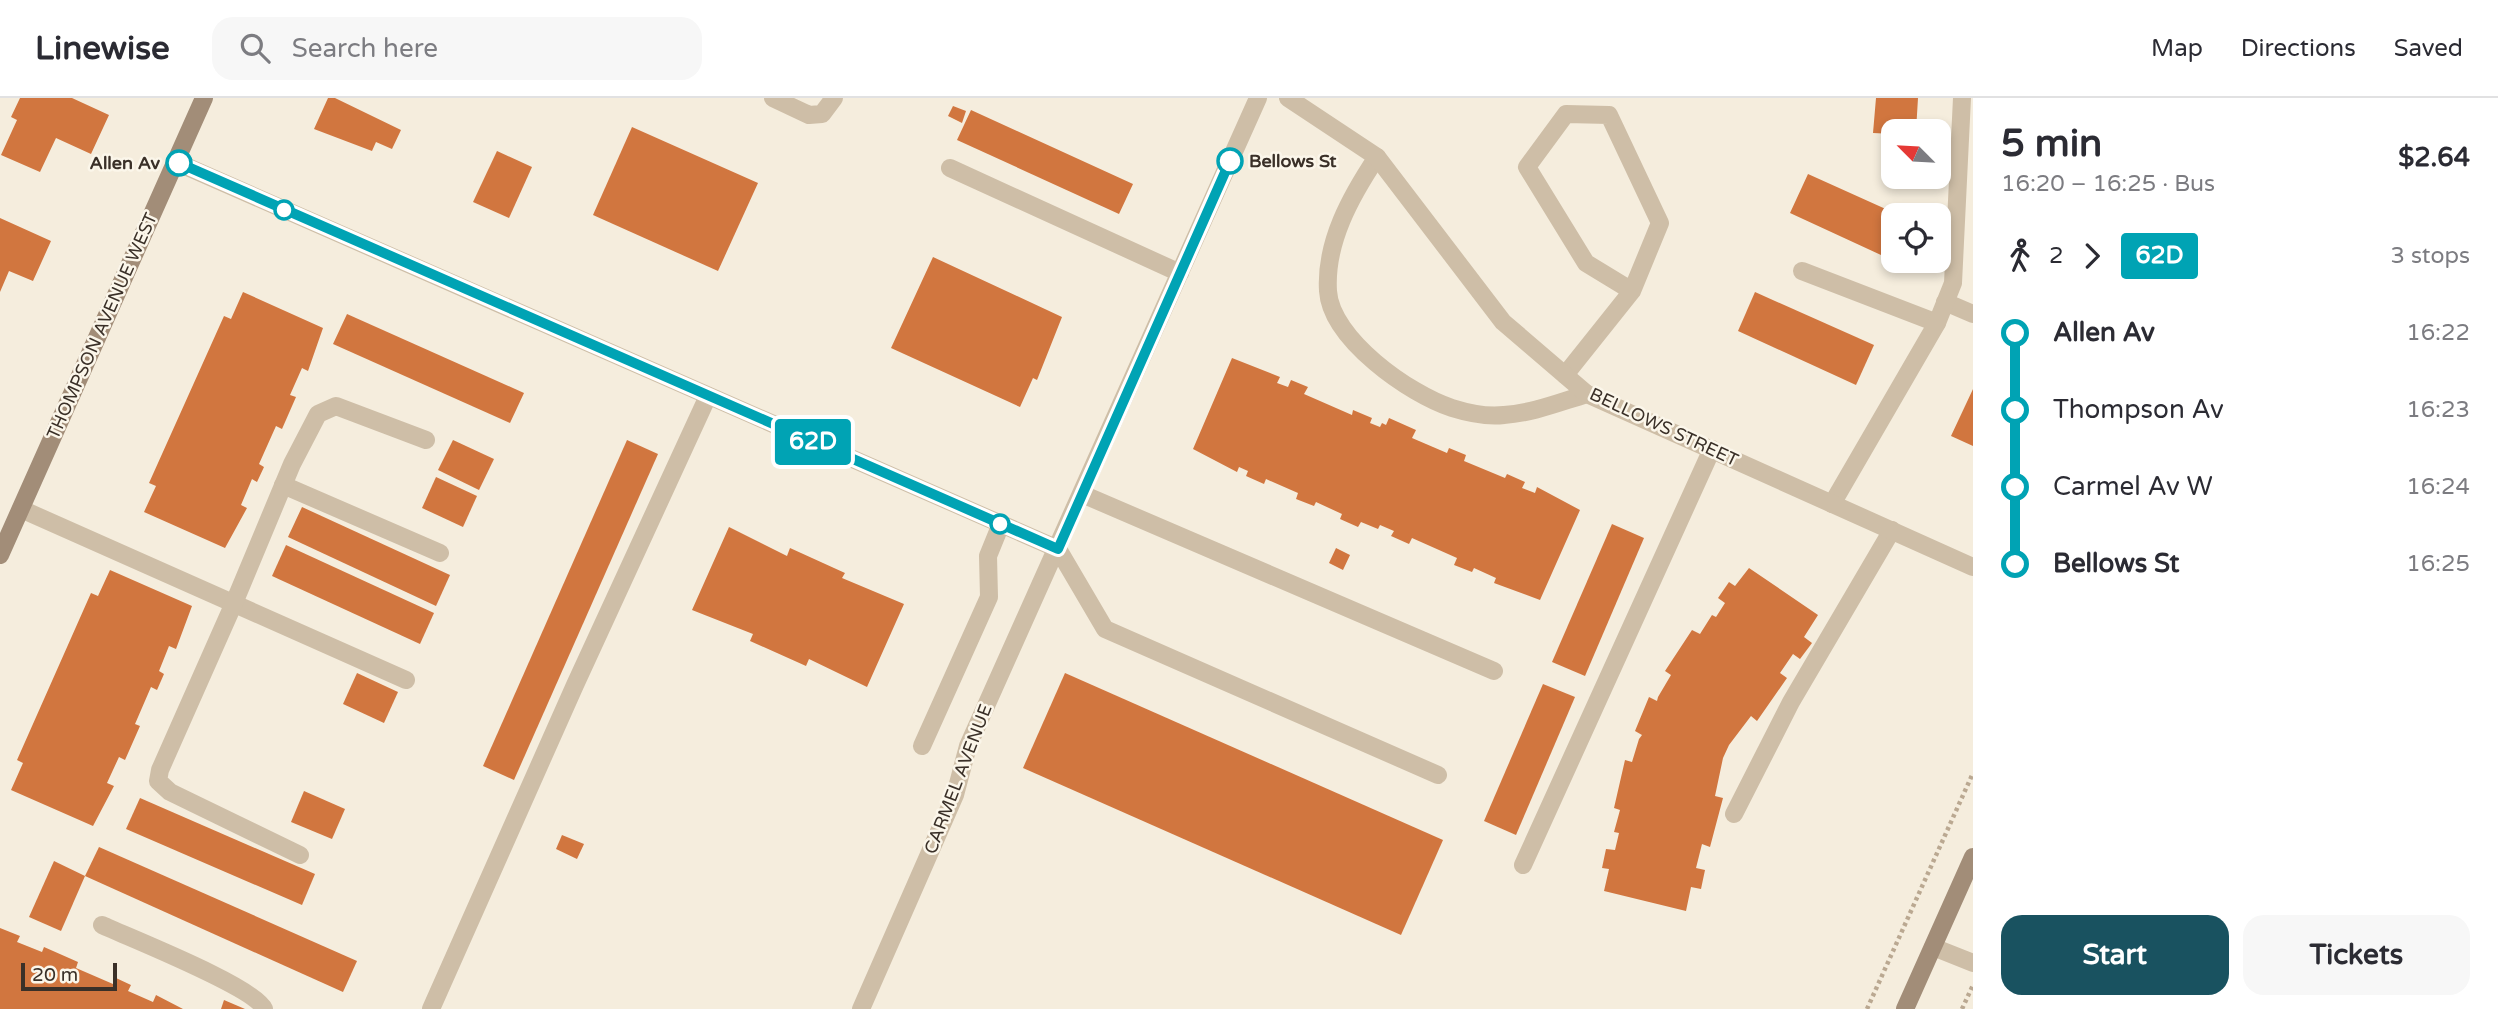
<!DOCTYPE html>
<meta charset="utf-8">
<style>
body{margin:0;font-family:"Varela Round",sans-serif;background:#f7f7f7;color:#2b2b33;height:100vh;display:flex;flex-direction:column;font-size:26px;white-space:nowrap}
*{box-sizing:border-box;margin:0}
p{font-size:23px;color:#7c7c81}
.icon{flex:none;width:38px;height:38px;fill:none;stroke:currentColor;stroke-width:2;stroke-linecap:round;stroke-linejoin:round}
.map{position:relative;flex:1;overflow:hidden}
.panel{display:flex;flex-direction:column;background:#fff;width:525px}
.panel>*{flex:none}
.badge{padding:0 14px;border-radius:5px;font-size:24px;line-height:46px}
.needle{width:46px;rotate:294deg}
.controls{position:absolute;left:1881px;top:21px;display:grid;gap:14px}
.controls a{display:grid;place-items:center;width:70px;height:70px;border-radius:14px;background:#fff;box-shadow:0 4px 10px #0003;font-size:35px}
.scale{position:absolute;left:21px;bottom:18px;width:96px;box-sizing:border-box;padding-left:7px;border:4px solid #3a3028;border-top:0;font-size:19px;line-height:24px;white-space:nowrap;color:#3a3028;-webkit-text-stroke:5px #fbf6ea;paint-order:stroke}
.map>.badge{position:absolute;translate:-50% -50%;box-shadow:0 0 0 4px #fff}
.legs{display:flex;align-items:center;gap:10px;height:77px;padding:0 28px;font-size:23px}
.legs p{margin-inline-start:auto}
.headline{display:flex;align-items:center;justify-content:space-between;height:119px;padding:0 28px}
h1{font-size:38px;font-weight:700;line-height:52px}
.primary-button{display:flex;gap:14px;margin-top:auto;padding:14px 28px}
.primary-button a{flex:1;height:80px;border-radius:21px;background:#195260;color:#fff;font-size:28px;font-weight:700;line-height:80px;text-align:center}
.primary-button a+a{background:#f7f7f7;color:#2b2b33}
ul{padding:0 28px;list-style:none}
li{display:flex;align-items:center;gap:24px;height:77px;font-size:26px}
li i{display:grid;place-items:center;width:10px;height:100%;margin:0 9px;background:currentColor}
li i::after{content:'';width:18px;height:18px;margin:-9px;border:5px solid;border-radius:50%;background:#fff}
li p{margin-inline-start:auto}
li:first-child i{background:linear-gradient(#0000 50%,currentColor 0)}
li:last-child i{background:linear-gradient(currentColor 50%,#0000 0)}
header{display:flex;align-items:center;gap:42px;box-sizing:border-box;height:98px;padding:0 35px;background:#fff;border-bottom:2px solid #e1e1e2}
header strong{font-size:33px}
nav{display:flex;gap:38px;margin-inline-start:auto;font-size:24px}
.search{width:490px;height:63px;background:#f7f7f7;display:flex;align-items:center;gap:18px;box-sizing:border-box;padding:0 24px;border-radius:21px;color:#7c7c81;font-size:26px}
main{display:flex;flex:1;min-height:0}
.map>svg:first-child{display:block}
.building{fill:#d1763f}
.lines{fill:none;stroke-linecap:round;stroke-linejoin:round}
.path{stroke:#baa891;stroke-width:4.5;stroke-dasharray:3.5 3.5;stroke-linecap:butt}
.lane{stroke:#cebea7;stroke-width:18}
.street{stroke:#cebea7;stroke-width:18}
.secondary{stroke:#a28d78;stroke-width:18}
.line-1-casing{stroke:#fff;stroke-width:16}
.line-1{stroke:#00a3b4;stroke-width:10}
.stop-1-dot{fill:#fff;stroke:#00a3b4;stroke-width:3.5}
.labels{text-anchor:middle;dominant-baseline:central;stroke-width:5;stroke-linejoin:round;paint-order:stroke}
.stop-label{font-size:18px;font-weight:bold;fill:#3a3028;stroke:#fbf6ea;text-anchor:start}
.street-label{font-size:18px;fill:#3a3028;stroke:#fbf6ea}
</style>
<header>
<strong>Linewise</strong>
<div class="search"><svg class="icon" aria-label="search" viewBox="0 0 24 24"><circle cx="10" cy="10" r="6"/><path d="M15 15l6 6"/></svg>Search here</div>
<nav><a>Map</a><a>Directions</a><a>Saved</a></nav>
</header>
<main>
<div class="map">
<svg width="1973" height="911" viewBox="0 0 1973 911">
<rect width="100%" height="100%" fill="#f5eddd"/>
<!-- building -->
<g class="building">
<polygon points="20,0 72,0 109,17 91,56 56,40 40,74 1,57 17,22 11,19"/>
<polygon points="328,0 335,0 401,32 392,51 376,44 372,53 314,31"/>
<polygon points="1876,0 1918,0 1916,33 1894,33 1894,36 1873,35"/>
<polygon points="953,8 966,13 962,25 948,18"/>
<polygon points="971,12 1133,86 1119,116 957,42"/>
<polygon points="632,29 758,85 718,173 593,117"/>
<polygon points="497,53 532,69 509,120 473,104"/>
<polygon points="1808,76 1899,117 1894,117 1894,163 1790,115"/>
<polygon points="0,120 51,143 33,183 9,173 0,194"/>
<polygon points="933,159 1062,219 1037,282 1033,280 1020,309 891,250"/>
<polygon points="243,194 323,230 308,273 302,270 290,297 296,299 282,331 276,328 259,366 264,369 257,384 252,381 241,407 247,410 225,450 144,414 156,388 149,385 224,218 231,221"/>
<polygon points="1755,194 1874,247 1856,287 1738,233"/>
<polygon points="347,216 524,295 510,325 333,246"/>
<polygon points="1232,260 1280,279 1277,285 1288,289 1291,282 1308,289 1304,296 1352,317 1353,312 1372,320 1370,325 1380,329 1382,325 1386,327 1389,320 1416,332 1412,340 1447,355 1449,350 1466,357 1464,363 1505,380 1507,376 1525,384 1522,390 1535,395 1537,389 1580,412 1540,502 1494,485 1496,480 1474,470 1472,474 1454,467 1457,460 1412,440 1409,446 1391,438 1394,433 1380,427 1378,431 1361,424 1358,429 1340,421 1342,416 1316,404 1314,408 1296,401 1298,395 1266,381 1264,386 1246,378 1248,373 1239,369 1237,374 1193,351"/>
<polygon points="1973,291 1973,348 1951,338"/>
<polygon points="453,342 494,361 479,392 438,372"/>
<polygon points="627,342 658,356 514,682 483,668"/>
<polygon points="436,379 477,398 463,429 422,410"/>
<polygon points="302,409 450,477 436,508 288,439"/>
<polygon points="1612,426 1644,440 1585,578 1552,564"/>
<polygon points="729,429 787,458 790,450 845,475 842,480 904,506 867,589 809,561 806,568 750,543 753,536 692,512"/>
<polygon points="286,447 434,515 420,546 272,478"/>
<polygon points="1336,450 1350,457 1343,472 1329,465"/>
<polygon points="1749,470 1818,517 1804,539 1812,545 1800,561 1793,556 1780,575 1787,580 1757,623 1751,618 1729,647 1723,660 1715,698 1723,700 1710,749 1702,746 1696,770 1705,772 1701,791 1691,789 1686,813 1604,793 1609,771 1602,770 1606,751 1615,752 1619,735 1614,734 1620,712 1614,710 1625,662 1632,664 1639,641 1642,637 1635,633 1649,599 1657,603 1658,599 1671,577 1665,573 1692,532 1700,536 1712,517 1716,519 1725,505 1718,500 1729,484 1735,488"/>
<polygon points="110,472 192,508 176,551 169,548 159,573 164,576 157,592 151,589 135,626 140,628 125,662 119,659 107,685 114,688 93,728 11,692 23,665 17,662 91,495 98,498"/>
<polygon points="357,575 398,594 384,625 343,606"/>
<polygon points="1065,575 1443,742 1401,837 1023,670"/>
<polygon points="1543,586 1575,599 1516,737 1484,723"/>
<polygon points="304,693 345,711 332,741 291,724"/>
<polygon points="140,700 315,776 302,807 126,731"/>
<polygon points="562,737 584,746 577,761 556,751"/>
<polygon points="99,749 357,863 343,894 85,778"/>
<polygon points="54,763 85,778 61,833 29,819"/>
<polygon points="0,830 20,838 17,844 42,854 44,849 78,864 76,870 113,886 116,880 131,887 128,893 153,904 156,897 183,911 0,911"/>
<polygon points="224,902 245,911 221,911"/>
</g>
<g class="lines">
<!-- path -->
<g class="path">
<polyline points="1867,911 1973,675"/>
<polyline points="1962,911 1973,887"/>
</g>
<!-- lane -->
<g class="lane">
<polyline points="773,0 809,17 822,16 834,0"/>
<path d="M1377 59C1351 98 1325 144 1328 193 1331 241 1409 296 1452 310 1468 315 1487 319 1504 317 1533 315 1560 304 1587 296"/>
<polyline points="950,70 1180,175"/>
<polyline points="1802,173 1937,225"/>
<polyline points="1945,204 1973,216"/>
<polyline points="1565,277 1632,193 1660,125 1609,17 1566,16 1527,69 1586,165 1632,193"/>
<polyline points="283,387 440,455"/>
<polyline points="1082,396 1494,573"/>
<polyline points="1832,406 1937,225 1953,185 1962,0"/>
<polyline points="21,411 406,582"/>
<polyline points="1058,451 1105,531 1438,677"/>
<polyline points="922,648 989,499 988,458 1001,426"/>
<polyline points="1734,716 1791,604 1892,432"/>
<polyline points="300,757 170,694 158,683 160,672 234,505 292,366 318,316 336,308 426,342"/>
<polyline points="1523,767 1712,351"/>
<path d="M102 827C130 840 255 889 264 911"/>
<polyline points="1933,849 1973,865"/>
<polyline points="431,911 575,587 708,298"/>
</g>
<!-- street -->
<g class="street">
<polyline points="1288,0 1377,59 1503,224 1587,296 1973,469"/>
<polyline points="176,64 1058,451"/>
<polyline points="861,911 955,697 968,648 1258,0"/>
</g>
<!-- secondary -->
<g class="secondary">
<polyline points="0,457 204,0"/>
<polyline points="1905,911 1973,759"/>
</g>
</g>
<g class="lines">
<!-- line-1 casing -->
<g class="line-1-casing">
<polyline id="line-1" points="179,65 1058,451 1230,63"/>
</g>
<!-- line-1 -->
<use href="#line-1" class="line-1"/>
</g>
<!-- markers -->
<g class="stop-1-dot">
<circle cx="1230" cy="63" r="12"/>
<circle cx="179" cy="65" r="12"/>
<circle cx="284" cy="112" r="9"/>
<circle cx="1000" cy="426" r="9"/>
</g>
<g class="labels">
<!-- stop labels -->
<g class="stop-label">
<text x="1249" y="63">Bellows St</text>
<text x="160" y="65" text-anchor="end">Allen Av</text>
</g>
<!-- street labels -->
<g class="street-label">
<text transform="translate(102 228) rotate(-66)">THOMPSON AVENUE WEST</text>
<text transform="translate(1664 329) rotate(25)">BELLOWS STREET</text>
<text transform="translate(958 681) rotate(-69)">CARMEL AVENUE</text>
</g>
</g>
</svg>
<div class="controls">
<a><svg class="needle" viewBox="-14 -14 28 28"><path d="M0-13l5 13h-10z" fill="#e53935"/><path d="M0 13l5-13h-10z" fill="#7c7c81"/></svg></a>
<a><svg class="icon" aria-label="locate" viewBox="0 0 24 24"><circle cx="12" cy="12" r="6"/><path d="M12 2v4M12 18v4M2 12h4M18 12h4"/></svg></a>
</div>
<div class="scale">20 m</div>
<b class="badge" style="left:813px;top:344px;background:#00a3b4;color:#fff">62D</b>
</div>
<section class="panel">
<div class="headline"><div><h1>5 min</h1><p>16:20 – 16:25 · Bus</p></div><b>$2.64</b></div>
<div class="legs"><svg class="icon" aria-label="walk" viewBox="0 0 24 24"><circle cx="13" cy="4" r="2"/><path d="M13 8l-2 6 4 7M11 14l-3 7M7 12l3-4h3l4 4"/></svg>2<svg class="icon" aria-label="forward" viewBox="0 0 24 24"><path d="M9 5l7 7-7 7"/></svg><b class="badge" style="background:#00a3b4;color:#fff">62D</b><p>3 stops</p></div>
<ul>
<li><i style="color:#00a3b4"></i><b>Allen Av</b><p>16:22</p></li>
<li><i style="color:#00a3b4"></i><span>Thompson Av</span><p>16:23</p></li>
<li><i style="color:#00a3b4"></i><span>Carmel Av W</span><p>16:24</p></li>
<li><i style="color:#00a3b4"></i><b>Bellows St</b><p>16:25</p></li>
</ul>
<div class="primary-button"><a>Start</a><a>Tickets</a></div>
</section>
</main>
